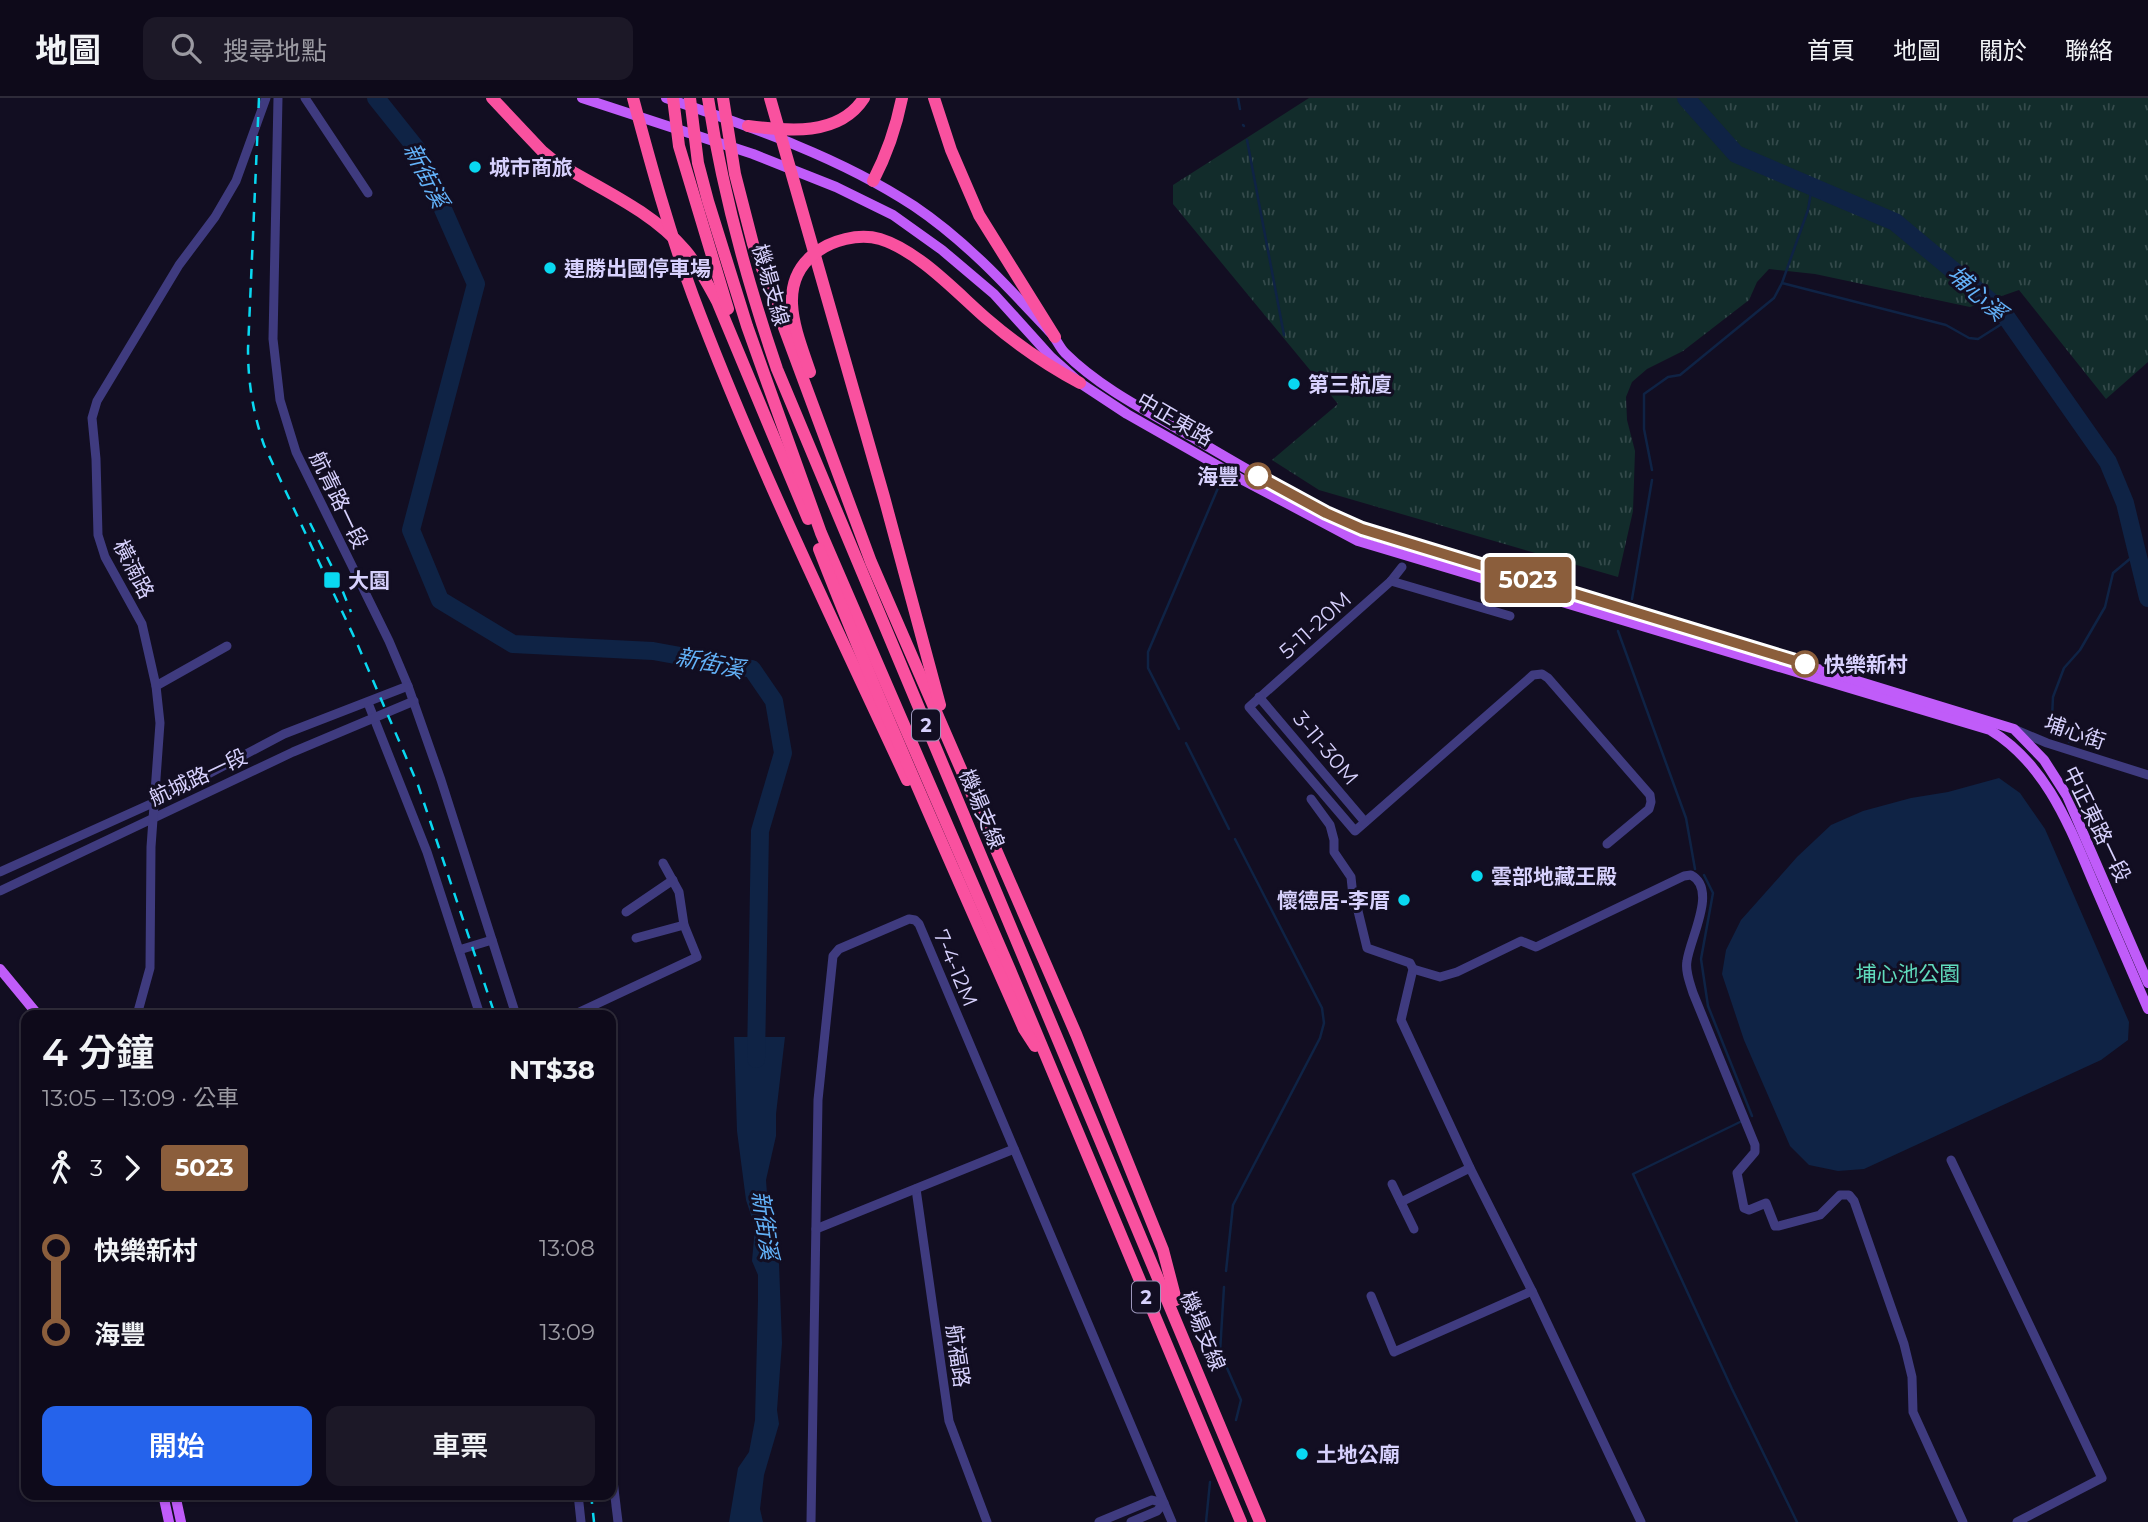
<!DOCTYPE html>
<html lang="zh-TW">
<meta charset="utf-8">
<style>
body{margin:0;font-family:Montserrat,"Noto Sans TC",sans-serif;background:#1c1827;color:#f1f3f6;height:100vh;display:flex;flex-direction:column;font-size:26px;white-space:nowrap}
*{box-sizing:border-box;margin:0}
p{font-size:23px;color:#9b9aa2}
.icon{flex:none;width:38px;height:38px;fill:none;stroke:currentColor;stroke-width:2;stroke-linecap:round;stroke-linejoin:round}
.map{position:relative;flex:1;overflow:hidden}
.side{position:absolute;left:21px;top:912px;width:595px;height:490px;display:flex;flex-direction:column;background:#0e0a1a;border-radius:14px;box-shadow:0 2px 5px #0004,0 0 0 2px #2e2b39}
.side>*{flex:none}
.badge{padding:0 14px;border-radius:5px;font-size:24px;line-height:46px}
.map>.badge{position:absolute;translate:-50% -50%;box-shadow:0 0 0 4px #fff}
.legs{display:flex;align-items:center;gap:10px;height:77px;padding:0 21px;font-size:23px}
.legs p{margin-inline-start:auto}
.summary{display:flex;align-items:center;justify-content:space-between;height:119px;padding:0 21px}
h1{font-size:38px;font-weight:600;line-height:52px}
.primary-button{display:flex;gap:14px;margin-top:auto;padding:14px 21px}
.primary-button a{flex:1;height:80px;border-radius:14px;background:#2563eb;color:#fff;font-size:28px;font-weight:600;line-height:80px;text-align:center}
.primary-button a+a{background:#1c1827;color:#f1f3f6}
ul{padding:0 21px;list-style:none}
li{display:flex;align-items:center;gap:24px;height:84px;font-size:26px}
li i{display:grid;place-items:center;width:10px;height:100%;margin:0 9px;background:currentColor}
li i::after{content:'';width:18px;height:18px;margin:-9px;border:5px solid;border-radius:50%;background:#0e0a1a}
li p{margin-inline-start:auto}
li:first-child i{background:linear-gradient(#0000 50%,currentColor 0)}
li:last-child i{background:linear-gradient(currentColor 50%,#0000 0)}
header{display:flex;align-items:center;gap:42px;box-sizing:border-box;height:98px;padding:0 35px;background:#0e0a1a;border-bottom:2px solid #2e2b39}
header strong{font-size:33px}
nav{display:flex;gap:38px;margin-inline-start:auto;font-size:24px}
.search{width:490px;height:63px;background:#1c1827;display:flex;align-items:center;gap:18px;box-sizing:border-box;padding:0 24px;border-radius:14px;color:#9b9aa2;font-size:26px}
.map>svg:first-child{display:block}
.grass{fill:url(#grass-tufts)}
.water{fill:#0f2345}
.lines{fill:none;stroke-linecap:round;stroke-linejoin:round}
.stream{stroke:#0f2345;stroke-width:2.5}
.river{stroke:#0f2345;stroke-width:18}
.minor{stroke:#3f3b7f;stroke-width:9}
.major{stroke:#c05cf9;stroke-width:10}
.highway{stroke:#f9519f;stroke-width:12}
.rail{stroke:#09d8f1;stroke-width:2.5;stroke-dasharray:10 9;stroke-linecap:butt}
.line-1-casing{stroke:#fff;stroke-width:16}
.line-1{stroke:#8b5e3c;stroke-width:10}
.poi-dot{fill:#09d8f1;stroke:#120e22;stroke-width:2.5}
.stop-1-dot{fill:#fff;stroke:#8b5e3c;stroke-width:3.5}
.labels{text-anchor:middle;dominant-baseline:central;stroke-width:6;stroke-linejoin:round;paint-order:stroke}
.shield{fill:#120e22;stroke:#9c96bb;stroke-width:2}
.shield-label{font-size:19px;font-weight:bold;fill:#d7d1fd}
.poi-label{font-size:21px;font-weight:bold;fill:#d7d1fd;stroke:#120e22;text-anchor:start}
.street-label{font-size:21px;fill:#d7d1fd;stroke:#120e22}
.stop-label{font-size:21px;font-weight:bold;fill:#d7d1fd;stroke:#120e22;text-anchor:end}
.park-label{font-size:21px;fill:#60dbbd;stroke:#120e22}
.water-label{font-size:23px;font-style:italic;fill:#63b2f9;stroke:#120e22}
</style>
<header>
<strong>地圖</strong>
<div class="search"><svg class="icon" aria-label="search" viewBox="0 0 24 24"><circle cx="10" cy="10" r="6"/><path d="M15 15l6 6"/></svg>搜尋地點</div>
<nav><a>首頁</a><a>地圖</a><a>關於</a><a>聯絡</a></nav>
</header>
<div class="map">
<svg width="2148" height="1424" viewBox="0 0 2148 1424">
<defs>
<pattern id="grass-tufts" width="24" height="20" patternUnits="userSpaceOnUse" patternTransform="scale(1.75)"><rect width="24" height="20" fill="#122c2b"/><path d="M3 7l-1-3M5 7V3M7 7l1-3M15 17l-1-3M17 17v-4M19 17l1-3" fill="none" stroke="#344a4b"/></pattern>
</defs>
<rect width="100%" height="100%" fill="#120e22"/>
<!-- grass -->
<polygon class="grass" points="1309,0 2148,0 2148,264 2106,301 2019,192 1970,209 1815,176 1769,171 1757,184 1749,202 1683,253 1647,271 1632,284 1626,299 1627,322 1635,353 1633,413 1618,479 1319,392 1272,362 1338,306 1173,106 1173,87"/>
<!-- water -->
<g class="water">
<polygon points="1999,680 2020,695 2045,731 2129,924 2128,942 2101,962 1864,1071 1838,1073 1809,1067 1790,1048 1744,942 1722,876 1726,852 1741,822 1797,759 1831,727 1863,713 1911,700 1948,694"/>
<polygon points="734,939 785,939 776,1016 776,1038 766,1082 767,1096 776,1114 776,1142 779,1166 782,1245 777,1312 779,1326 764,1377 760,1411 763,1424 729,1424 738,1370 749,1354 755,1322 758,1202 758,1177 752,1163 755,1129 746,1102 737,1033"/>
</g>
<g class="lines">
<!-- stream -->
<g class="stream">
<polyline points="1238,0 1240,11"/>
<polyline points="1243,27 1244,28"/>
<polyline points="1247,42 1284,237"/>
<polyline points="1782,185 1946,227 1969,240 1978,241 2008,222"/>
<polyline points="1652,372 1644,331 1644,296 1668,279 1680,277 1774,200 1782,185 1808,112 1812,88"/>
<polyline points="1632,501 1652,382"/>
<polyline points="1618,533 1686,720 1695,771"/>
<polyline points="1179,631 1148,570 1148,554 1221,383"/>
<polyline points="2069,644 2070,633 2064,625 2052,620 2053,599 2064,570 2080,552 2105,509 2113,475 2137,455"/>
<polyline points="1186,645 1229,731"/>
<polyline points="1704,777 1713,795 1701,861 1708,908 1752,1018"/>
<polyline points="1740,1024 1633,1076 1732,1291 1797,1424"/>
<polyline points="1226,1173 1233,1107 1320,940 1324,925 1322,910 1235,741"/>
<polyline points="1224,1189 1220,1254 1241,1302 1236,1322"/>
<polyline points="1206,1424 1210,1384"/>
</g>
<!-- river -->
<g class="river">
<polyline points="376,0 416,50 476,186 411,432 440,502 513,546 653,553 752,571 774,603 783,655 760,733 756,961"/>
<polyline points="1686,0 1736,56 1895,124 2002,213 2108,364 2125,405 2148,500"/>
</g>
<!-- minor -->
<g class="minor">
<polyline points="278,0 273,241 280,302 296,354 389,543 408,588 441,682 516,917"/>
<polyline points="305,0 368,95"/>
<polyline points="1402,469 1391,483 1249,609 1355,733 1533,577 1542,576 1548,580 1650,697 1651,704 1649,711 1607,746"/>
<polyline points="1391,483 1510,518"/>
<polyline points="156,588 227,548"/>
<polyline points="1259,599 1365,724"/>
<polyline points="368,605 427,754 480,917"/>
<polyline points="2016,632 2047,645 2148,677"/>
<polyline points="1311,701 1330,727 1334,742 1334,754 1351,779 1354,808 1358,813 1367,850 1410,865 1413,871 1401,922 1470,1070 1532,1193 1641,1424"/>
<polyline points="0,774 155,704 284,636 408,588"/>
<polyline points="0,793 293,654 414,603"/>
<polyline points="626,814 673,782"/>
<polyline points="636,840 684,827"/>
<polyline points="459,852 492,842"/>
<path d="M1413 871 1440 879 1457 874 1521 843 1536 849 1684 778 1691 777C1718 791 1690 840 1687 863 1685 873 1690 885 1693 895L1755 1047V1054L1737 1075 1744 1110 1749 1112 1766 1105 1775 1128H1779L1820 1117 1840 1097H1849L1854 1103 1904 1246 1912 1279 1913 1314 1963 1424"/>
<polyline points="137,917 150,870 151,749 160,625 156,588 142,526 105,459 98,437 96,361 92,320 97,303 179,167 215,119 236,83 266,0"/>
<polyline points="573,917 697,859 684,827 679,794 663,765"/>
<polyline points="1951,1062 2102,1380 2017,1424"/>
<polyline points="1392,1086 1414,1131"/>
<polyline points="916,1091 949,1323 987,1424"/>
<polyline points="1401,1104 1470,1070"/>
<polyline points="816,1131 1014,1051"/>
<polyline points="1371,1198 1394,1254 1532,1193"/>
<polyline points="611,1366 618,1424"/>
<polyline points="578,1396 581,1424"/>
<polyline points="811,1424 818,1002 833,858 839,851 909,821 915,822 919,826 1172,1424"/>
<polyline points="1099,1424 1152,1402 1164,1405 1157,1413 1131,1424"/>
</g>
<!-- major -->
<g class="major">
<path d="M582 0 753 56 836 89 893 117 942 152 994 196 1051 259 1080 285 1127 316 1243 382 1358 443 1990 632C2049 668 2071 733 2097 793 2114 832 2131 872 2148 911"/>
<path d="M666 0C751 29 838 58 914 108 966 143 1007 188 1050 234 1056 240 1059 249 1065 255 1104 294 1161 320 1207 348 1258 378 1308 407 1362 431L2014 631 2044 662 2067 698 2148 885"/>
<polyline points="0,871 38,917"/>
<polyline points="163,1396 169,1424"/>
<polyline points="175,1396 181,1424"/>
</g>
<!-- highway -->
<g class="highway">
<path d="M492 0 543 54 554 63C598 90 651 112 685 152 698 167 707 185 717 203L808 421"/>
<path d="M633 0C651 67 669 133 693 198 755 363 833 522 907 682"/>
<polyline points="673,0 679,48 728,211"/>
<polyline points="690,0 698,65 708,103 747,228 821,435 1010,872 1241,1424"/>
<path d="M708 0C722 92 747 183 777 271L1260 1424"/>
<polyline points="723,0 735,76 753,146 871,464 1076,936 1163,1152 1176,1202"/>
<polyline points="770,0 884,399 940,607"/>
<polyline points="934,0 951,52 979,117 1055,239"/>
<path d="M748 28C787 33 839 39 864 0"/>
<path d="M873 83C887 56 896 30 902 0"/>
<path d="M810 274C797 235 775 187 814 156 831 142 859 135 880 141 919 153 957 195 987 221 1016 246 1046 267 1080 285"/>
<path d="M819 451C882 613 954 772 1024 931L1035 948"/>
</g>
<!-- rail -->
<g class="rail">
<path d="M259 0 248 251C248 284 253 315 264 347L356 543 418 687 495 917"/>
<polyline points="310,425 337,479 351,514"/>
<polyline points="591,1396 594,1424"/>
</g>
</g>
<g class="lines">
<!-- line-1 casing -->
<g class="line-1-casing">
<polyline id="line-1" points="1258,378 1326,415 1362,431 1805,566"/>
</g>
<!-- line-1 -->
<use href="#line-1" class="line-1"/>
</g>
<!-- markers -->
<g class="poi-dot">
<circle cx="475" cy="69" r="7"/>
<circle cx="550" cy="170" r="7"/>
<circle cx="1294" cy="286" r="7"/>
<rect x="323" y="473" width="18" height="18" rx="3.5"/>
<circle cx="1477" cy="778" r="7"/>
<circle cx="1404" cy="802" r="7"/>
<circle cx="1302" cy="1356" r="7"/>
</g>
<g class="stop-1-dot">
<circle cx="1258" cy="378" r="12"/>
<circle cx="1805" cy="566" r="12"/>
</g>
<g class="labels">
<!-- shield labels -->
<g class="shield">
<rect x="912" y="611.5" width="28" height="31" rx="5"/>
<rect x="1132" y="1183.5" width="28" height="31" rx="5"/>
</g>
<g class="shield-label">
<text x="926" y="627">2</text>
<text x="1146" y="1199">2</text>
</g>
<!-- poi labels -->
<g class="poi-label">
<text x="489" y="69">城市商旅</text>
<text x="564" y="170">連勝出國停車場</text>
<text x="1308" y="286">第三航廈</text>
<text x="348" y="482">大園</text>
<text x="1491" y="778">雲部地藏王殿</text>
<text x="1390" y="802" text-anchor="end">懷德居-李厝</text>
<text x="1316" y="1356">土地公廟</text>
</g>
<!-- street labels -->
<g class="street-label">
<text transform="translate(771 187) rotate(74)">機場支線</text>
<text transform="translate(1175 321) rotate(30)">中正東路</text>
<text transform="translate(339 402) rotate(64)">航青路一段</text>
<text transform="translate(134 471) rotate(63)">橫湳路</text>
<text transform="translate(1315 527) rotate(-42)">5-11-20M</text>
<text transform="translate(2075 634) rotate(19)">埔心街</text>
<text transform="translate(1326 650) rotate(50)">3-11-30M</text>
<text transform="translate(198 679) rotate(-25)">航城路一段</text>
<text transform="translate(982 711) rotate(67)">機場支線</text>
<text transform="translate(2097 726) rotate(64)">中正東路一段</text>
<text transform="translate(956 870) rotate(67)">7-4-12M</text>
<text transform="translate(1203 1233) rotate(67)">機場支線</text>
<text transform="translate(958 1258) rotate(82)">航福路</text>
</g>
<!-- stop labels -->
<g class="stop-label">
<text x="1239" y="378">海豐</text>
<text x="1824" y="566" text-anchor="start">快樂新村</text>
</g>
<!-- park labels -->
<g class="park-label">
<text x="1908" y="875">埔心池公園</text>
</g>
<!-- water labels -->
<g class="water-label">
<text transform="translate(426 77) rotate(63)">新街溪</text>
<text transform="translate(1977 195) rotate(42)">埔心溪</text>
<text transform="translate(710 565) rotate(12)">新街溪</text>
<text transform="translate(765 1127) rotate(82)">新街溪</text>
</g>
</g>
</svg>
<b class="badge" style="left:1528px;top:482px;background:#8b5e3c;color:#fff">5023</b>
<section class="side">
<div class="summary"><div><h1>4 分鐘</h1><p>13:05 – 13:09 · 公車</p></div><b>NT$38</b></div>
<div class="legs"><svg class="icon" aria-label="walk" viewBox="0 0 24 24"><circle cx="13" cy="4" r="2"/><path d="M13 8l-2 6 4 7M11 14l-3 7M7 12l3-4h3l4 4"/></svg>3<svg class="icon" aria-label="forward" viewBox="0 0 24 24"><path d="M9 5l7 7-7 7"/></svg><b class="badge" style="background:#8b5e3c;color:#fff">5023</b></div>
<ul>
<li><i style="color:#8b5e3c"></i><b>快樂新村</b><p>13:08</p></li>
<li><i style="color:#8b5e3c"></i><b>海豐</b><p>13:09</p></li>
</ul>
<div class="primary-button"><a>開始</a><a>車票</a></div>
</section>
</div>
